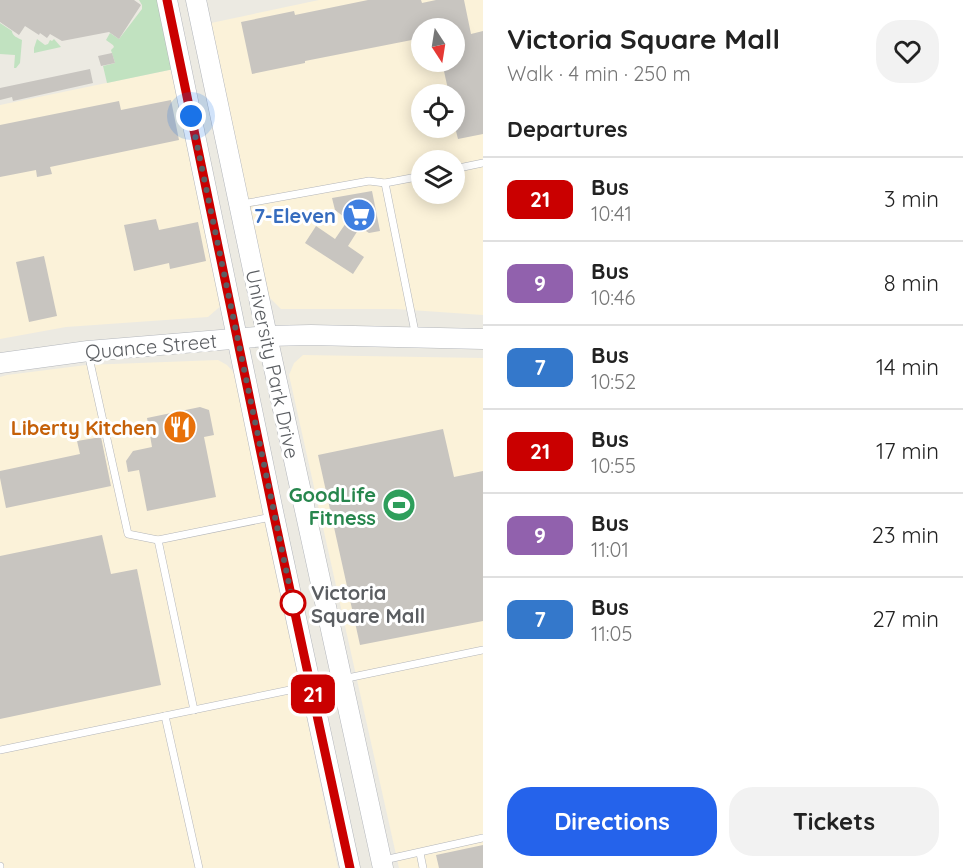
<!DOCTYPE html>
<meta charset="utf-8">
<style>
body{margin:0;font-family:Quicksand,sans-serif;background:#f2f2f2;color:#222;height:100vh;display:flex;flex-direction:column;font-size:22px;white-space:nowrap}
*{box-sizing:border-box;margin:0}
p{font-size:20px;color:#767676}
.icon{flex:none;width:33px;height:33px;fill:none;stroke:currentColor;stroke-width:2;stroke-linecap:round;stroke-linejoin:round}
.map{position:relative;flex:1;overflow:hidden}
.sheet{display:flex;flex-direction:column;background:#fff;width:480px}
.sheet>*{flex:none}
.badge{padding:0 12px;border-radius:9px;font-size:21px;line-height:39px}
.needle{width:39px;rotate:168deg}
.tools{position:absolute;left:411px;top:18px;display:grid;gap:12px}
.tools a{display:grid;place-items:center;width:54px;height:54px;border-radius:50%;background:#fff;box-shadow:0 3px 15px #0003;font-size:30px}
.you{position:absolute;width:30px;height:30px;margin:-15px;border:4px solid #fff;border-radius:50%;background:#1a73e8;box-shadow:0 0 0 9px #1a73e833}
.map>.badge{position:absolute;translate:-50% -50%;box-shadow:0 0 0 3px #fff}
h2{padding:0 24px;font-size:22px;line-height:54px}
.round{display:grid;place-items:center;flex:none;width:63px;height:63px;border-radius:24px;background:#f2f2f2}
.overview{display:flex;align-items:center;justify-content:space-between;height:102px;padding:0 24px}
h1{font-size:28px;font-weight:800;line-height:45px}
.action{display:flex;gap:12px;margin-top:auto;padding:12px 24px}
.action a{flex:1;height:69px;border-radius:24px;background:#2563eb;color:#fff;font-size:24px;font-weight:800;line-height:69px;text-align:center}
.action a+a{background:#f2f2f2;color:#222}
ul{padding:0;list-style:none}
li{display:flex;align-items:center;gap:18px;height:84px;padding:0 24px;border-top:2px solid #e0e0e0}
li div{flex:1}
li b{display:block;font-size:22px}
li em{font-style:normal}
li .badge{min-width:66px;font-weight:700;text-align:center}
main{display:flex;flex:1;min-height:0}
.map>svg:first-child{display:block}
.commercial{fill:#fbf2d9;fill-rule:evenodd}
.green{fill:#c1e2c0}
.building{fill:#c8c5c0}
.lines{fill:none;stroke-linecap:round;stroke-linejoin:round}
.lane-casing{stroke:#b3b5b9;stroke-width:8}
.secondary-casing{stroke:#b4b7bc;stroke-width:21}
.lane{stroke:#fff;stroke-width:7}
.secondary{stroke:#fff;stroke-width:20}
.line-casing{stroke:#fff;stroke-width:14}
.line{stroke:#ca0000;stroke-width:9}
.walk{stroke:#5b5e62;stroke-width:6;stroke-dasharray:0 10.8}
.stop-dot{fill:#fff;stroke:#ca0000;stroke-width:3}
.labels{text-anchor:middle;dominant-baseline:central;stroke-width:6;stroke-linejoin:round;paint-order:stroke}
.shop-label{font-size:20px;font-weight:bold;fill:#366cbe;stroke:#fff;text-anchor:end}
.street-label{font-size:20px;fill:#5b5e62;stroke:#fff}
.food-label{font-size:20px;font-weight:bold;fill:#c56008;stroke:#fff;text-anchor:end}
.leisure-label{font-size:20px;font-weight:bold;fill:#27864d;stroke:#fff;text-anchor:end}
.stop-label{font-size:20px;font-weight:bold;fill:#5b5e62;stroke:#fff;text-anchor:start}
</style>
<main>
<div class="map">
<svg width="483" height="868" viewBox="0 0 483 868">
<rect width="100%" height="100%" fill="#eceae2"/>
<!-- commercial -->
<g class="commercial">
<path d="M319 0H483V315L396 309H281L269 297 211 23ZM422 28H454V62H422ZM422 94H454V128H422ZM422 160H454V194H422Z"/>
<polygon points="174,69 223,304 208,317 66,327 0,339 0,105"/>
<polygon points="303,355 483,358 483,868 399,868 289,375 294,363"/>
<polygon points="218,360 227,365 235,374 338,868 0,868 0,377 7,375 86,365"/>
</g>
<!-- green -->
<g class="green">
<polygon points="139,0 159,0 174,69 107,83 103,66 115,63 111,50 114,47 113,45 106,40 110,33 119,39 142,9 142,5"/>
<path d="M0 23 12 31C12 36 18 38 22 40L20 63 16 68H14L15 55 0 54Z"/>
<polygon points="37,39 45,45 48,44 50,40 52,41 54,39 61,47 34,53 34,48"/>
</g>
<!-- building -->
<g class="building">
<polygon points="0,0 134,0 141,5 119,39 109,32 62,41 50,34 47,38 40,33 39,35 25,26 19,35 0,22"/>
<polygon points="368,0 421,0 422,3 436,0 464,0 471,34 483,31 483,134 458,139 454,123 454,94 449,94 442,62 454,62 454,28 422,28 422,38 305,61 305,63 252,74 241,22 294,11 295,15"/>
<polygon points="112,53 115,63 101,66 98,56"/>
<polygon points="90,69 93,83 13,101 12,97 0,100 0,88"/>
<polygon points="171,100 179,140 50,167 52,174 37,177 36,170 0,177 0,125 119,101 121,110"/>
<polygon points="372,191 380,231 369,233 360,227 348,246 364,257 353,274 305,243 316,226 335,239 348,220 335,210 332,198"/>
<polygon points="156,219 159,230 198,222 206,261 170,269 169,263 134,271 124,225"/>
<polygon points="44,256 57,316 29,322 16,262"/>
<polygon points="200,407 209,410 214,435 204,437 216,497 147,511 139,470 128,472 126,461 133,451 152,447 147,418"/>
<polygon points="443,429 454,477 483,471 483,621 360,645 318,455"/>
<polygon points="101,437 111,486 6,508 0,478 0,471 80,454 77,441"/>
<polygon points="102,535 111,574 137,569 161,685 0,719 0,556"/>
<polygon points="483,845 483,868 439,868 436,855"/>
</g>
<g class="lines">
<!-- lane casing -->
<g class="lane-casing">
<g id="lane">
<polyline points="454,169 483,163"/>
<polyline points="385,183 416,337"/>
<polyline points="242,204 369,181 385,183 422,176"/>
<polyline points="88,353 128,534 158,540 271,517"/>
<polyline points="158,540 194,710"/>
<polyline points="165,716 199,868"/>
<polyline points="0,750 483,650"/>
<polyline points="420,853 423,868"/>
<polyline points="384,860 483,838"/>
<polyline points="0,866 0,868"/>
</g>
</g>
<!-- secondary casing -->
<g class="secondary-casing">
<g id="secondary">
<polyline points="167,0 274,516 350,868"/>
<polyline points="196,0 267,336 383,868"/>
<polyline points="0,363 88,351 267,336 311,335 483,339"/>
</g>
</g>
<!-- lane -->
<use href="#lane" class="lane"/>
<!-- secondary -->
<use href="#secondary" class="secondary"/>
</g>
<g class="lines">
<!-- line casing -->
<g class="line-casing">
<polyline id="line" points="167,0 274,516 350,868"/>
</g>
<!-- line -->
<use href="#line" class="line"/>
<!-- walk -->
<polyline class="walk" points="191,116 293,603"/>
</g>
<!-- icons -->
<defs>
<g id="supermarket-disc" transform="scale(1.725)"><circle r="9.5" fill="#3f7fe0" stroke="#fff"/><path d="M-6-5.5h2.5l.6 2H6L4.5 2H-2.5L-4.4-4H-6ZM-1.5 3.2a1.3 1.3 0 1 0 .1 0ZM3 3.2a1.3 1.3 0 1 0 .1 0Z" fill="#fff"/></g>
<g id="restaurant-disc" transform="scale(1.725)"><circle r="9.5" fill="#e8710a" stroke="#fff"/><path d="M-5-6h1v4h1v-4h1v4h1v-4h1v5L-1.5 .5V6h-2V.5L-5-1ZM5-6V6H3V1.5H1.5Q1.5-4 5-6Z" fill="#fff"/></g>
<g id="stadium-disc" transform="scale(1.725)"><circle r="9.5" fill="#2e9e5b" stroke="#fff"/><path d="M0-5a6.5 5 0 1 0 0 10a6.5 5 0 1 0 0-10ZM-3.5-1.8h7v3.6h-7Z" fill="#fff"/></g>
</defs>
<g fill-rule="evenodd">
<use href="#supermarket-disc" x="359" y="215"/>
<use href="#restaurant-disc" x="180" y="427"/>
<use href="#stadium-disc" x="399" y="505"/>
</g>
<!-- markers -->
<circle class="stop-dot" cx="293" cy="603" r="12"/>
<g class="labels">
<!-- shop labels -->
<g class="shop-label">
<text x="336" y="215">7-Eleven</text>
</g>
<!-- street labels -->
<g class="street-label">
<text transform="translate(151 346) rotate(-5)">Quance Street</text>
<text transform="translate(273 364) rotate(78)">University Park Drive</text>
</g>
<!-- food labels -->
<g class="food-label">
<text x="157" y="427">Liberty Kitchen</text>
</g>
<!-- leisure labels -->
<g class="leisure-label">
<text x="376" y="494">GoodLife<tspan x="376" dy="23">Fitness</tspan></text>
</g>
<!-- stop labels -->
<g class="stop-label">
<text x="311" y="592">Victoria<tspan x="311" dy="23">Square Mall</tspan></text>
</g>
</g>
</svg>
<div class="tools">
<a><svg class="needle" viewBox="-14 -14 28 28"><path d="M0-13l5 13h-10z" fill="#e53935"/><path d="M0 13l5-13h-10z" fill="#767676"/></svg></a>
<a><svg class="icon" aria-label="locate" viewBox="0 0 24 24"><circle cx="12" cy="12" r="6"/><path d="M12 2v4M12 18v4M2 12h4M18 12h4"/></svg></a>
<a><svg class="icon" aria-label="layers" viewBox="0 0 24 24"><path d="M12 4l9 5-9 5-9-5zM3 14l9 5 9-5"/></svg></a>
</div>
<div class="you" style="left:191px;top:116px"></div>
<b class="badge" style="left:313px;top:694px;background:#ca0000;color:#fff">21</b>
</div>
<section class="sheet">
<div class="overview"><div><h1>Victoria Square Mall</h1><p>Walk · 4 min · 250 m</p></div><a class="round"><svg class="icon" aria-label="heart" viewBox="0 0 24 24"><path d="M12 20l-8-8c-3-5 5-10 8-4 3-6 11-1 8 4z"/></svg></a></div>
<h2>Departures</h2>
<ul>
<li><span class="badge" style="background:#ca0000;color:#fff">21</span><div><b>Bus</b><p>10:41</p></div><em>3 min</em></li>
<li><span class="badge" style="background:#9161ad;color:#fff">9</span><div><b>Bus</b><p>10:46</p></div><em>8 min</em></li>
<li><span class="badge" style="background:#3478cb;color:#fff">7</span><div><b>Bus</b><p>10:52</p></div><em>14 min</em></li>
<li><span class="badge" style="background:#ca0000;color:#fff">21</span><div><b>Bus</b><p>10:55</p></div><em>17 min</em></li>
<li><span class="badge" style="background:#9161ad;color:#fff">9</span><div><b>Bus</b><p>11:01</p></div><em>23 min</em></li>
<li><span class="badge" style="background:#3478cb;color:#fff">7</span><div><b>Bus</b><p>11:05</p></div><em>27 min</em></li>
</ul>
<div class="action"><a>Directions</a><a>Tickets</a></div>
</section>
</main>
